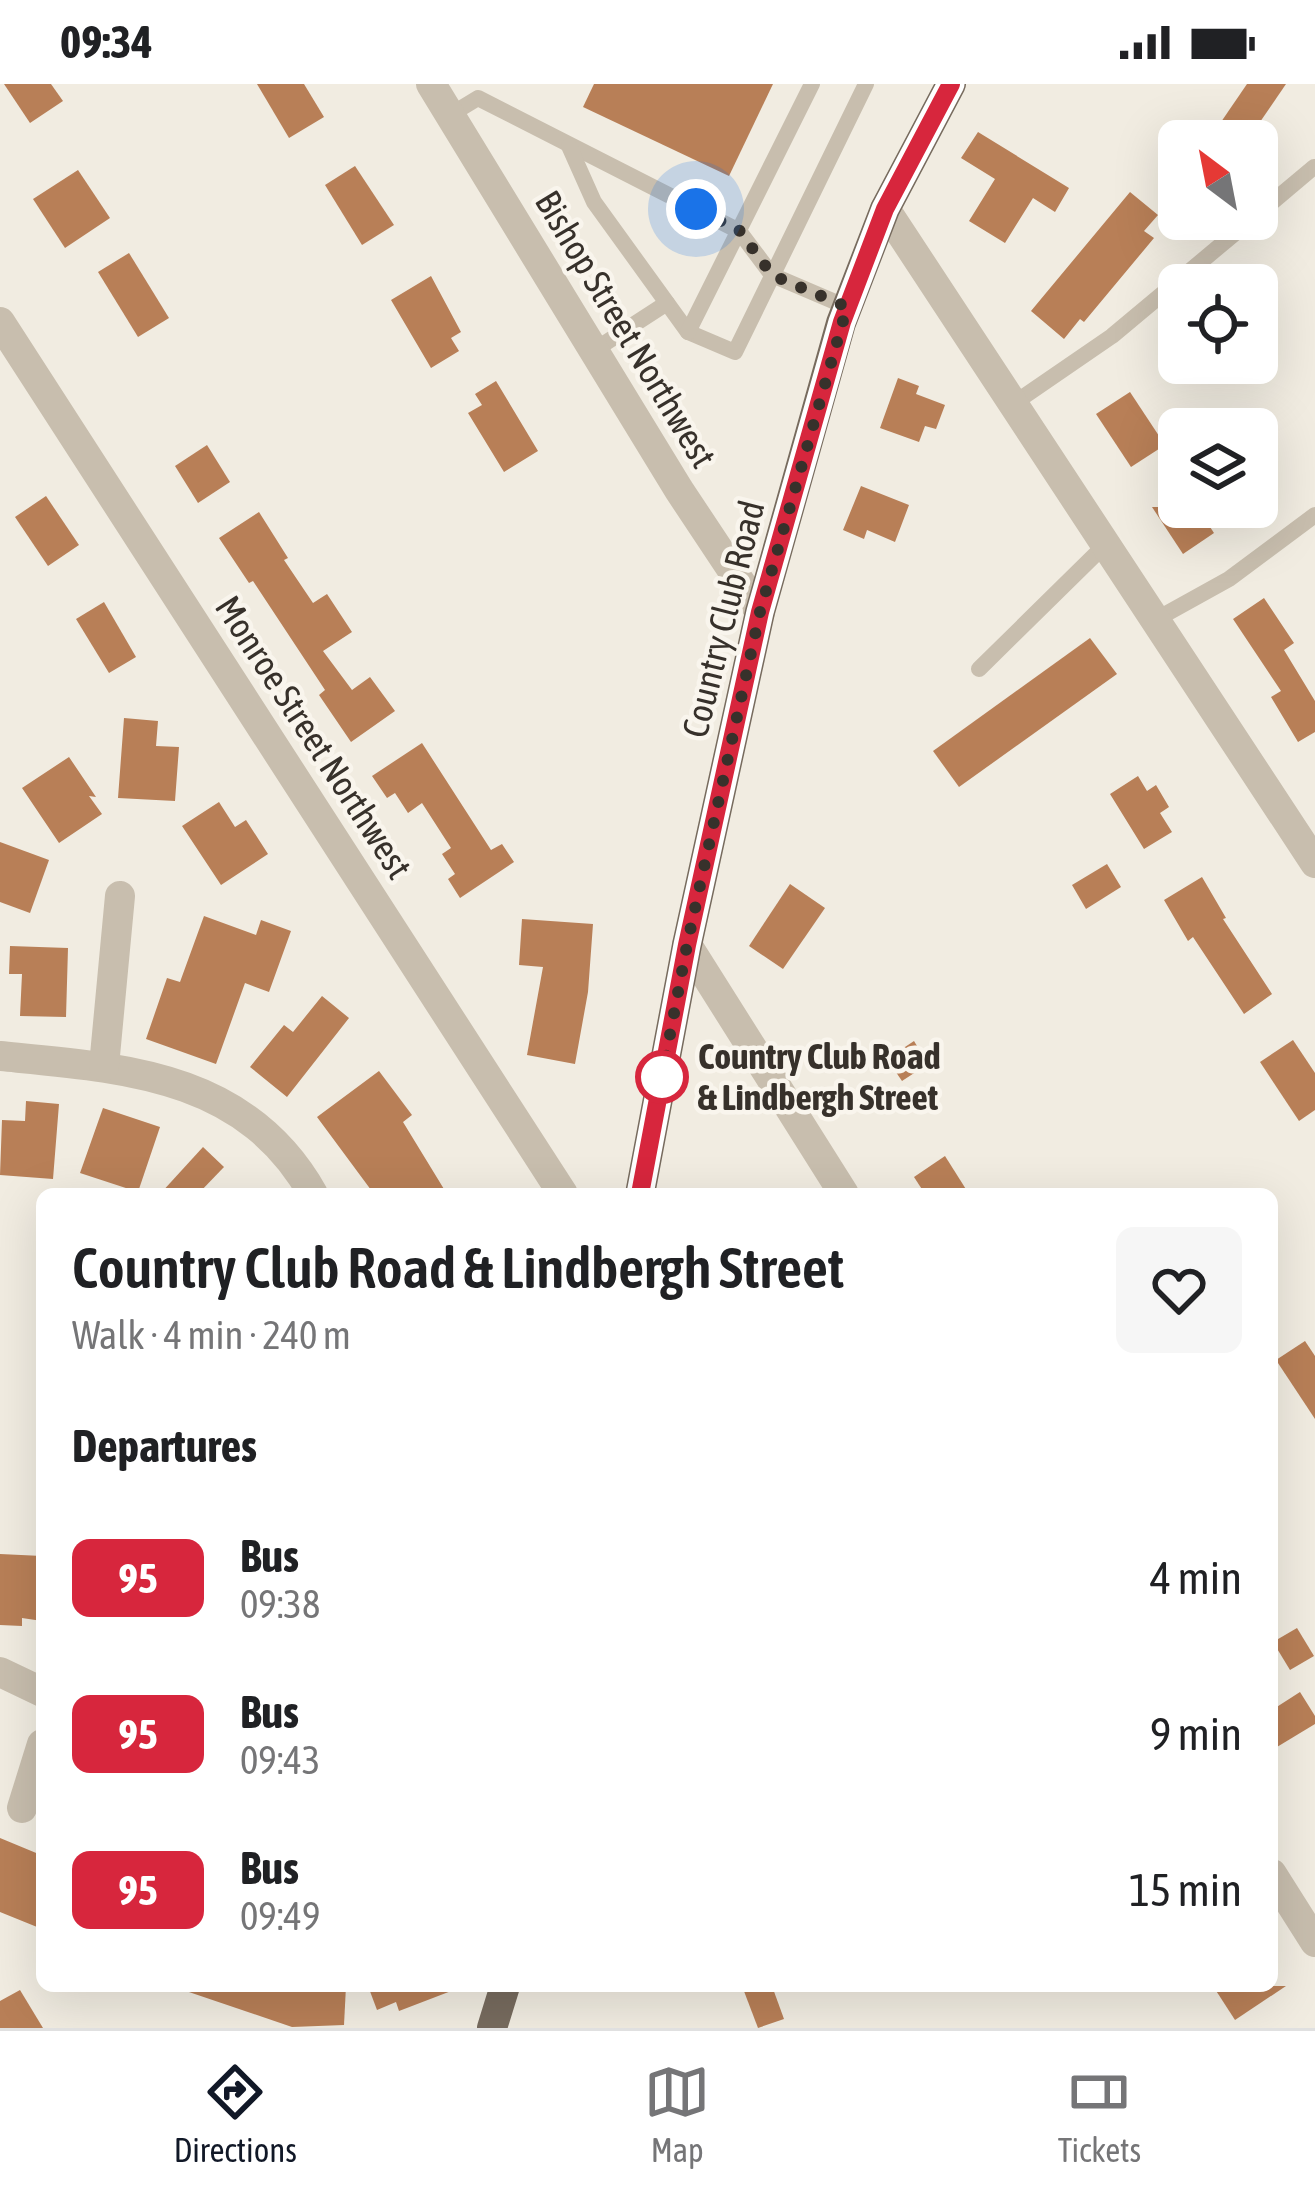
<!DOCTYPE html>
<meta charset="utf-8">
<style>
body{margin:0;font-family:"Asap Condensed",sans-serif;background:#f6f6f6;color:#202124;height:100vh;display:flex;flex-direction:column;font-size:45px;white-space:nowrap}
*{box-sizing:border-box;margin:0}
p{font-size:39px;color:#757577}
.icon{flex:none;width:66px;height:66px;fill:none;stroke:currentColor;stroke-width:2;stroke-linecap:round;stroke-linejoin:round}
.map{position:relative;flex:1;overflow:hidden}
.side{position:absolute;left:36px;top:1104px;width:1242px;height:804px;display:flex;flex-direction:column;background:#fff;border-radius:18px;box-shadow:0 12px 48px #0002}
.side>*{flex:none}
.badge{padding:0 24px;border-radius:18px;font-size:42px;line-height:78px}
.needle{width:78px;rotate:328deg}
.tools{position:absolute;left:1158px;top:36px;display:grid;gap:24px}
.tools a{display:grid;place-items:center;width:120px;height:120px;border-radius:18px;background:#fff;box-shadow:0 12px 48px #0002;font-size:60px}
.you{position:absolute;width:60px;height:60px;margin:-30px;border:9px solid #fff;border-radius:50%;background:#1a73e8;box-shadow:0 0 0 18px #1a73e833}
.map>.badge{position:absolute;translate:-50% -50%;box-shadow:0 0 0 6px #fff}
h2{padding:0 36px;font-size:45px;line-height:108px}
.round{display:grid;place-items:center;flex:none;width:126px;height:126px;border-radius:18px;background:#f6f6f6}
.head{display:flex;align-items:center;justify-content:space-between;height:204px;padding:0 36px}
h1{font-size:57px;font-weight:600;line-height:90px}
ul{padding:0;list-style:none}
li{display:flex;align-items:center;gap:36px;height:156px;padding:0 36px}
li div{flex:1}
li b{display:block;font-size:45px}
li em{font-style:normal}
li .badge{min-width:132px;font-weight:700;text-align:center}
.status{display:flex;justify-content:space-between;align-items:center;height:84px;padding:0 60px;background:#fff;direction:ltr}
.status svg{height:33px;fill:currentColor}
.dock{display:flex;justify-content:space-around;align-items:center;height:168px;border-top:3px solid #e0e0e0;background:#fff;font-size:33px;color:#757577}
.dock a{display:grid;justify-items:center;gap:6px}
.dock .current{color:#111827}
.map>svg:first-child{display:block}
.building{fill:#b87f57}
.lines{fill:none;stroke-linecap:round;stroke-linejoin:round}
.lane{stroke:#c8beae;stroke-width:16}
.street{stroke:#c8beae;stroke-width:30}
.primary{stroke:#776b5e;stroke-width:30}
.line-casing{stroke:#fff;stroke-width:27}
.line{stroke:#d7263d;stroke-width:18}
.walk{stroke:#37312b;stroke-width:12;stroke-dasharray:0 21.6}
.stop-dot{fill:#fff;stroke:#d7263d;stroke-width:6}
.labels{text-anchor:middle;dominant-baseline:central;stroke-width:9;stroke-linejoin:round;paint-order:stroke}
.street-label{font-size:36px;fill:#37312b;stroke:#f9f5ed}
.stop-label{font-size:36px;font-weight:bold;fill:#37312b;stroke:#f9f5ed;text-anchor:start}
</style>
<div class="status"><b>09:34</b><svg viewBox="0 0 49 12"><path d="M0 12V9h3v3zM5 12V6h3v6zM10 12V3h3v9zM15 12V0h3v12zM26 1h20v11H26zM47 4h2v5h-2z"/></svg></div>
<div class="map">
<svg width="1315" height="1944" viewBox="0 0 1315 1944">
<rect width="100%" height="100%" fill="#f1ece1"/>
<!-- building -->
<g class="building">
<polygon points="4,0 51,0 63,17 30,39"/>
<polygon points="257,0 304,0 324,33 289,54"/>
<polygon points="594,0 773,0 729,92 583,23"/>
<polygon points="1247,0 1286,0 1247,57 1208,57"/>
<polygon points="978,48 1069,104 1055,128 1033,114 1005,159 969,137 995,95 961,74"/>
<polygon points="355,82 394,141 362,161 325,101"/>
<polygon points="78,86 110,134 65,164 33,115"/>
<polygon points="1130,108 1158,131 1144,147 1154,154 1084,238 1080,235 1064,255 1031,227"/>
<polygon points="129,169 169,234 138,253 98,188"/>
<polygon points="431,192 461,248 451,254 459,267 431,284 391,216"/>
<polygon points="898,294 919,302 916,310 945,321 936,345 925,342 919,358 880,344"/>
<polygon points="496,297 538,367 504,388 468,329 482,321 475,310"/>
<polygon points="1130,308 1165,361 1131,383 1096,330"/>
<polygon points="207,361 230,398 198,419 175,382"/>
<polygon points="861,402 909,421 895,458 867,446 864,455 843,446"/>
<polygon points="46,412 79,461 48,482 15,433"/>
<polygon points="1152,423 1197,423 1214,449 1183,470"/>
<polygon points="259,428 288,474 284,476 313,519 327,510 352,548 323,567 352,606 370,593 395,627 351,658 319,611 325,606 253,497 249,499 219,454"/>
<polygon points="1264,514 1294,559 1284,566 1315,617 1315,648 1298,658 1271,613 1281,607 1233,535"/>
<polygon points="104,518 136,573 109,589 76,535"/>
<polygon points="1090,554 1117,590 959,703 933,667"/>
<polygon points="124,634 158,637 156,662 179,663 175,717 118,714"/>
<polygon points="422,659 491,766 502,760 514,778 460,814 448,795 455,790 442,770 451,764 422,719 408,729 395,709 387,714 372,692"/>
<polygon points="69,673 96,713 89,712 102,730 59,759 22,704"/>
<polygon points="1138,692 1147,707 1156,701 1169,723 1160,729 1172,748 1144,765 1110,710"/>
<polygon points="219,718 235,743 246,736 268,770 221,801 182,742"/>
<polygon points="0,758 49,776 30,829 0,818"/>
<polygon points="1107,780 1121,803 1086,825 1072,801"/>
<polygon points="1202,793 1226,834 1223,835 1272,910 1244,930 1193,853 1188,857 1164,816"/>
<polygon points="790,800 825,824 783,885 749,862"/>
<polygon points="204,832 256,851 261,836 291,847 269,908 245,899 216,980 146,955 167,894 180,898"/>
<polygon points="522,835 593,840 588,908 575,980 527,971 543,883 519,881"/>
<polygon points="10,862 68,864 66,933 20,932 22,890 9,890"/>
<polygon points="322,912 349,934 287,1013 250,983 284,941 293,948"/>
<polygon points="1293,956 1315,989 1315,1026 1299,1037 1260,978"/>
<polygon points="914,957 928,980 902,997 887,975"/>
<polygon points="379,987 412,1031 403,1038 447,1110 374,1110 317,1033"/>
<polygon points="26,1017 59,1020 53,1095 0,1091 2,1036 25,1037"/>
<polygon points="103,1024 160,1043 138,1108 80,1089"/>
<polygon points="203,1063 224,1083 198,1110 160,1110"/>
<polygon points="945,1072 969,1110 925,1110 914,1093"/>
<polygon points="1305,1257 1315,1272 1315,1335 1276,1276"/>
<polygon points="0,1470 42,1472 42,1537 22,1534 22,1542 0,1541"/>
<polygon points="1297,1544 1314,1572 1290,1586 1273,1558"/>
<polygon points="1300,1608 1315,1632 1315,1640 1272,1666 1272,1626"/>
<polygon points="0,1754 41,1771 36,1785 42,1788 42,1845 0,1828"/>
<polygon points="183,1902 346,1902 344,1941 292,1943 183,1906"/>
<polygon points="368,1902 458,1902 459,1904 399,1927 396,1918 377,1926"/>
<polygon points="742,1902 772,1902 784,1935 758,1944"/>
<polygon points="1213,1902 1286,1902 1235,1936"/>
<polygon points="20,1906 43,1944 0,1944 0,1917"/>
</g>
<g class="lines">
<!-- lane -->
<g class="lane">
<polyline points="450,31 478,14 739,147 772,191 847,223"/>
<polyline points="569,62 594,118 688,248 735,268 866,0"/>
<polyline points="1257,131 1314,83"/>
<polyline points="688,248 812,0"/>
<polyline points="593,267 667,219"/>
<polyline points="1013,320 1112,252 1252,135"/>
<polyline points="1155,536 1229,495 1315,431"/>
<polyline points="979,585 1105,461"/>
</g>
<!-- street -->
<g class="street">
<polyline points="431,0 679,406 760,528"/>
<polyline points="885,125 1315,779"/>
<polyline points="0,238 563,1110"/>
<polyline points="687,861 844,1110"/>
<path d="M0 972C123 984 246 990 313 1110"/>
<polyline points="104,982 120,812"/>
<polyline points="0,1588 42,1608"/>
<polyline points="22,1724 42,1660"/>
<polyline points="1272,1790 1315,1858"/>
</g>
<!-- primary -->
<g class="primary">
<polyline points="640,1110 687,861 760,528 841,239 885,125 951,0"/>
<polyline points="492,1944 505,1902"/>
</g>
</g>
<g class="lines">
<!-- line casing -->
<g class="line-casing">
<polyline id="line" points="640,1110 687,861 760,528 842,238 885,125 951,0"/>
</g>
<!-- line -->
<use href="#line" class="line"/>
<!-- walk -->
<polyline class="walk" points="662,993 687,861 760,528 847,223 772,191 739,146 696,125"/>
</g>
<!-- markers -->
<circle class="stop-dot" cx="662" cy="993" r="24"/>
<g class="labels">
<!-- street labels -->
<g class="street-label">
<text transform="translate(626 245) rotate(59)">Bishop Street Northwest</text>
<text transform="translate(723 535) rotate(-76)">Country Club Road</text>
<text transform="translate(314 653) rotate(57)">Monroe Street Northwest</text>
</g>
<!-- stop labels -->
<g class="stop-label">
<text x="698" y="972">Country Club Road<tspan x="698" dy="41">&amp; Lindbergh Street</tspan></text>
</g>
</g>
</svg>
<div class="tools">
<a><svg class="needle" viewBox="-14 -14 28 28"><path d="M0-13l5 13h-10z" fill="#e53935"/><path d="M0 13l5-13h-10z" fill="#757577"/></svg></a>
<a><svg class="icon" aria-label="locate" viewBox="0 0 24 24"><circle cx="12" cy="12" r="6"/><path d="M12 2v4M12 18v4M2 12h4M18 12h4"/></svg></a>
<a><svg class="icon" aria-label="layers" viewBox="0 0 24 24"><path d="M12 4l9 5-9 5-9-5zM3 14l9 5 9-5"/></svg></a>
</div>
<div class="you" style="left:696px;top:125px"></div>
<section class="side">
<div class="head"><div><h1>Country Club Road &amp; Lindbergh Street</h1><p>Walk · 4 min · 240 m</p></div><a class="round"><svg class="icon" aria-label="heart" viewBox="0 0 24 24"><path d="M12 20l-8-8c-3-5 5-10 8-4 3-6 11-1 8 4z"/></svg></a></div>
<h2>Departures</h2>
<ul>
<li><span class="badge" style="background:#d7263d;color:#fff">95</span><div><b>Bus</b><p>09:38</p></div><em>4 min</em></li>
<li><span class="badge" style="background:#d7263d;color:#fff">95</span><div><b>Bus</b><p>09:43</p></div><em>9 min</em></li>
<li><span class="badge" style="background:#d7263d;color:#fff">95</span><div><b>Bus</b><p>09:49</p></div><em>15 min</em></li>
</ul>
</section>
</div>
<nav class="dock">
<a class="current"><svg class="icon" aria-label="directions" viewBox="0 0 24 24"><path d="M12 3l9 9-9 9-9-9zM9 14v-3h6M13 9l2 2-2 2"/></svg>Directions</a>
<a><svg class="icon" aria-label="map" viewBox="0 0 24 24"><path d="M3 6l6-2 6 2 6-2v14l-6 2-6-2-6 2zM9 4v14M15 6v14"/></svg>Map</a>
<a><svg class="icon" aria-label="tickets" viewBox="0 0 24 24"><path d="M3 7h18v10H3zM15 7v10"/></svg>Tickets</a>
</nav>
